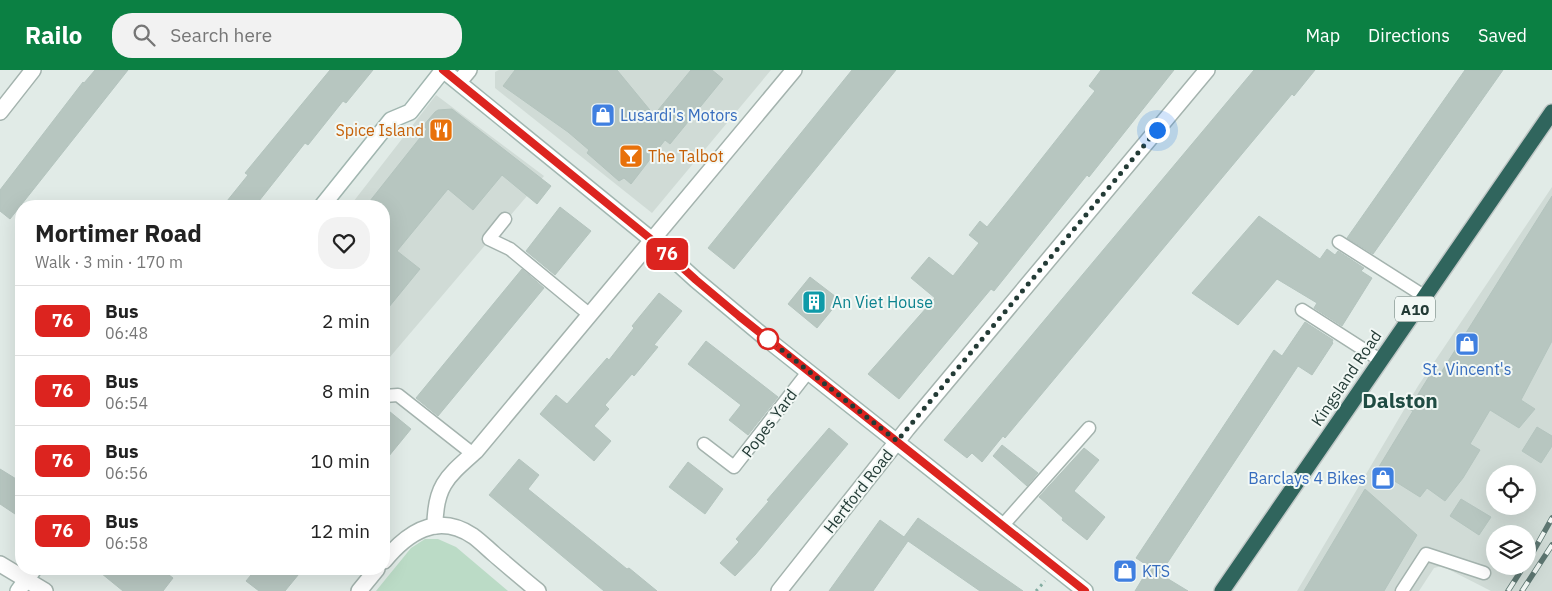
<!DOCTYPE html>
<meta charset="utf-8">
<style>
body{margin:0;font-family:"IBM Plex Sans",sans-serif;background:#f2f2f2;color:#222;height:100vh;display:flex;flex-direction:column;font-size:19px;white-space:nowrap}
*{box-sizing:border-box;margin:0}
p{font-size:16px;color:#767676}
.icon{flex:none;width:28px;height:28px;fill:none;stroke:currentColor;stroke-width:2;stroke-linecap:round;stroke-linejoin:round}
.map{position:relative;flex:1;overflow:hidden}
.drawer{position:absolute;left:15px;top:130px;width:375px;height:375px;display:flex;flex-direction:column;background:#fff;border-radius:20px;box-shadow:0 5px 20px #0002}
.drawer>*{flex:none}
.badge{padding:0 10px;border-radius:8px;font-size:18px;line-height:32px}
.buttons{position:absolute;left:1486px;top:395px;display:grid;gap:10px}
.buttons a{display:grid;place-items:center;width:50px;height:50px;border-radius:50%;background:#fff;box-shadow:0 5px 20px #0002;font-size:25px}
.you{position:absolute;width:25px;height:25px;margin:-12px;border:4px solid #fff;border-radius:50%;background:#1a73e8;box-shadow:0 0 0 8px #1a73e833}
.map>.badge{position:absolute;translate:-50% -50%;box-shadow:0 0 0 2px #fff}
.round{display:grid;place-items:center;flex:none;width:52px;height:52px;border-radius:20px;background:#f2f2f2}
.summary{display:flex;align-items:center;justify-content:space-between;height:85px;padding:0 20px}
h1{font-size:24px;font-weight:800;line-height:38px}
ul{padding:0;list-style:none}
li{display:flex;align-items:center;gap:15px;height:70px;padding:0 20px;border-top:1px solid #e0e0e0}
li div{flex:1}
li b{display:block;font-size:19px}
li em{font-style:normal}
li .badge{min-width:55px;font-weight:700;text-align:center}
header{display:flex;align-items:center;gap:30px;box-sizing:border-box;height:70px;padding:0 25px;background:#0b8043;color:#fff}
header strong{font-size:24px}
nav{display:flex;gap:28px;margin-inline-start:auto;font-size:18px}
.search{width:350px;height:45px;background:#f2f2f2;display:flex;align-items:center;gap:12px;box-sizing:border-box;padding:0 18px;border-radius:20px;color:#767676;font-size:19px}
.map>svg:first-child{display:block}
.built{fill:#d0dbd6;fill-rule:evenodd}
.green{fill:#bbdbc6}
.building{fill:#b7c6c0;stroke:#b4c4be}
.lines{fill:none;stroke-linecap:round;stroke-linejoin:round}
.lane-casing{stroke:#a4b3ae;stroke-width:15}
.street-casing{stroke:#a4b3ae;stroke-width:18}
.secondary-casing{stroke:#a1b6b0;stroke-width:18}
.highway-casing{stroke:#c1c8c7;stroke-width:18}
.path{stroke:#84ada2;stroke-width:3;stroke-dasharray:2.5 4;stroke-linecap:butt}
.lane{stroke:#fff;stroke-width:12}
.street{stroke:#fff;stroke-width:15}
.secondary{stroke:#fff;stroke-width:15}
.highway{stroke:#30655d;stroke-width:15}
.rail-casing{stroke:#5d7671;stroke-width:5.5}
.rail{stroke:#f2f8f5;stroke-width:4;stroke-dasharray:11;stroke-linecap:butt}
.line-casing{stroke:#fff;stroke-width:11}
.line{stroke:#dc241f;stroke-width:8}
.walk{stroke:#233b36;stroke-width:5;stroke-dasharray:0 9}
.stop-dot{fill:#fff;stroke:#dc241f;stroke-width:2.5}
.labels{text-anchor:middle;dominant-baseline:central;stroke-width:4;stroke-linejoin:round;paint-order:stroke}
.shield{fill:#f2f8f5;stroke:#61746f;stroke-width:1}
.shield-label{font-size:15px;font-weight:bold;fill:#233b36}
.shop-label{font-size:16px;fill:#366cbe;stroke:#f2f8f5;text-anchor:start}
.food-label{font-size:16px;fill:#c56008;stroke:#f2f8f5;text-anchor:end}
.culture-label{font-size:16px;fill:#0d838f;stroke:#f2f8f5;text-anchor:start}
.street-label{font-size:16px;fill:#233b36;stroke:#f2f8f5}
.district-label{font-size:21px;font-weight:bold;fill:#204c43;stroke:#f2f8f5}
</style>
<header>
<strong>Railo</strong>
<div class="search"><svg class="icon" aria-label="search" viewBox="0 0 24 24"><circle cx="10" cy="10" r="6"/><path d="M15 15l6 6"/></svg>Search here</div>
<nav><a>Map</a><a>Directions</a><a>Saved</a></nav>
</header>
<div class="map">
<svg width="1552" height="521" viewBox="0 0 1552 521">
<rect width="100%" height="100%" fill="#e1ebe7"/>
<!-- built -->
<g class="built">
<polygon points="499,0 771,0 652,143 495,18 495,2"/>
<polygon points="436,25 544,106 384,294 384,136 350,136"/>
<path d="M1552 117V521H1491L1442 496 1434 498 1419 521H1297L1418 316ZM1495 404H1528V436H1495ZM1495 464H1528V496H1495Z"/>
</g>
<!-- green -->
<polygon class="green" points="425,469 438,469 456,477 508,521 376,521 411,478"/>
<!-- building -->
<g class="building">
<polygon points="95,0 128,0 10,149 0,141 0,120 83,12 84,13"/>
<polygon points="330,0 373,0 346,33 343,31 308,75 305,73 255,136 223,136 248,105 245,103"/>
<polygon points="515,0 617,0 654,45 691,0 712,0 723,9 670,74 665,70 631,114 624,108 619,111 587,83 589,80 568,62 503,16"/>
<polygon points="852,0 896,0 734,199 708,178"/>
<polygon points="1101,0 1174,0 1089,107 1087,105 994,221 991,219 899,329 868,304 935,228 911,208 929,187 953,206 979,173 969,165 980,151 987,157 1012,126 1095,21 1089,16"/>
<polygon points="1254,0 1315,0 1294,26 1292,24 1005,368 1003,366 982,392 972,383 967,388 944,370"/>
<polygon points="1465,0 1503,0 1373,184 1347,168"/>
<polygon points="452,39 551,116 537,134 502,105 473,140 448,119 397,181 420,199 384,243 384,136 366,136 427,59 423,56 435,42 438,40"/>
<polygon points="1552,126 1552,271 1521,330 1535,339 1519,358 1490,340 1470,374 1480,380 1463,408 1445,431 1427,418 1420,427 1377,400 1413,341 1409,339 1430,305 1437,309"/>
<polygon points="560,137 591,161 555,205 526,181"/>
<polygon points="1259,146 1320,189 1327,179 1335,185 1338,181 1364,198 1361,201 1372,208 1342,256 1314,238 1317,233 1277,209 1238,255 1192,223"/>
<polygon points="522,199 544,218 438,346 416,328"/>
<polygon points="810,207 840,230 817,258 788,234"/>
<polygon points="659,223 682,241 654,275 658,277 634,306 632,304 605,335 609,339 594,356 611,371 594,391 540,344 556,325 567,334 607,288 609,290 634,258 632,256"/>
<polygon points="1305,252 1333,270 1332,272 1333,273 1312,305 1298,296 1160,504 1188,521 1135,521 1149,498 1159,503 1136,488 1274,280 1282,286"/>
<polygon points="706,271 778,327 748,365 729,350 741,335 688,294"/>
<polygon points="384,337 411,359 384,392"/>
<polygon points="1537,357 1552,366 1552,376 1541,393 1522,381"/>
<polygon points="829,358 848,374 755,485 735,506 720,493 739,472 736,469 769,431 767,430"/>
<polygon points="1002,375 1038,403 1027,416 993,386"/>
<polygon points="1084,378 1099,390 1074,421 1105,447 1087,470 1062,450 1063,448 1039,427"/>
<polygon points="519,389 539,405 528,419 627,499 629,498 657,521 604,521 489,425"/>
<polygon points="688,392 723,419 705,444 669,417"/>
<polygon points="0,399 21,412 21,448 0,434"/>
<polygon points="1365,419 1417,465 1384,521 1304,521"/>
<polygon points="1461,429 1491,447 1479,465 1450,446"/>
<polygon points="918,448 1023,521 980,521 908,471 873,521 829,521 880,450 904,467"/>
<polygon points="96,499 161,499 173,508 163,521 123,521"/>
<polygon points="256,499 303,499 285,521 259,521 246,511"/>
</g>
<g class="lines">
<!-- lane casing -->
<g class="lane-casing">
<g id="lane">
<polyline points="505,149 489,169 510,179 590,245"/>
<polyline points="1339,172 1424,226"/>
<polyline points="1302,240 1380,290"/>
<polyline points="384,326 398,325 473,384"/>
<polyline points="704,374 734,397 808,302"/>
<polyline points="1003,455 1089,358"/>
<polyline points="1402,521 1426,484 1484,503"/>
</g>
</g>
<!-- street casing -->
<g class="street-casing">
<g id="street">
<polyline points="459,12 469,0"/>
<polyline points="0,42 33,0"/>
<path d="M435 456C435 415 448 406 476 381L794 0"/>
<path d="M384 491C407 463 437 442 473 466 480 471 487 478 494 484 508 496 523 509 538 521"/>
<polyline points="0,494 45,521"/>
<polyline points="359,521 377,499"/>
<polyline points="779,521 907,359 1207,0"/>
</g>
</g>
<!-- secondary casing -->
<g class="secondary-casing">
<g id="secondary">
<polyline points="443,0 652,170 696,210 768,270 1085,521"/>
<polyline points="322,136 391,50 410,42 443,0"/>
<polyline points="18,521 34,499"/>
</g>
</g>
<!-- highway casing -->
<g class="highway-casing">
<polyline id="highway" points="1222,521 1552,42"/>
</g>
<!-- path -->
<polyline class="path" points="1036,521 1045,511"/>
<!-- lane -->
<use href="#lane" class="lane"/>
<!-- street -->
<use href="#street" class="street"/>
<!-- secondary -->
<use href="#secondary" class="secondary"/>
<!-- highway -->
<use href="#highway" class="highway"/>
<!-- rail casing -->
<g class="rail-casing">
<g id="rail">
<polyline points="1528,491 1552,448"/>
<polyline points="1508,521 1524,496"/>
<polyline points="1522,521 1552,475"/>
</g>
</g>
<!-- rail -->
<use href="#rail" class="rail"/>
</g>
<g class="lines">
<!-- line casing -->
<g class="line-casing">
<polyline id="line" points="443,0 652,170 696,210 739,246 1085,521"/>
</g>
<!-- line -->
<use href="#line" class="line"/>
<!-- walk -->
<polyline class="walk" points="768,269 897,371 1157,60"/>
</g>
<!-- icons -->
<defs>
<g id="shop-square" transform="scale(1.25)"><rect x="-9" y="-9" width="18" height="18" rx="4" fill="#3f7fe0" stroke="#f2f8f5"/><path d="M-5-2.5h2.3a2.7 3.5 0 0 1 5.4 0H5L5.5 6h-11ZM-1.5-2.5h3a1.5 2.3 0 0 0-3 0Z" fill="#fff"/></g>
<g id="restaurant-square" transform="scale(1.25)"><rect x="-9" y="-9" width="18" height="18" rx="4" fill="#e8710a" stroke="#f2f8f5"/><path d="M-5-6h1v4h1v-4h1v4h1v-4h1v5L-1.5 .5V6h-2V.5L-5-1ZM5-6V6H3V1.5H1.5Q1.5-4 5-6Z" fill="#fff"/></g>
<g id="bar-square" transform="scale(1.25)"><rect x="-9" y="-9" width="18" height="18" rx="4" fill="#e8710a" stroke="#f2f8f5"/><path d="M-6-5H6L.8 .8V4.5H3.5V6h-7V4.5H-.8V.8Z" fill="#fff"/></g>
<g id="building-square" transform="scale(1.25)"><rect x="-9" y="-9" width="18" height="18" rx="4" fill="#0f9aa8" stroke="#f2f8f5"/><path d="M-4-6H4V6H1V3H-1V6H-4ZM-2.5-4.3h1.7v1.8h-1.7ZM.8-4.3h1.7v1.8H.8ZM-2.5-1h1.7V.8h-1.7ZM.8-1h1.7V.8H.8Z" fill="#fff"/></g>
</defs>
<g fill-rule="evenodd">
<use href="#shop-square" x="603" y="45"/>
<use href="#restaurant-square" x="441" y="60"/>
<use href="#bar-square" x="631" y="86"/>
<use href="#building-square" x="814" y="232"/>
<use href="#shop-square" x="1467" y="274"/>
<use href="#shop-square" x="1383" y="408"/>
<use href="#shop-square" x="1125" y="501"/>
</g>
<!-- markers -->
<circle class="stop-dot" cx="768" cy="269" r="10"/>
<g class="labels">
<!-- shield labels -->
<rect class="shield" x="1395" y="226.5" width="40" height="25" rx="4"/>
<g class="shield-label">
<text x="1415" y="239">A10</text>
</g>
<!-- shop labels -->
<g class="shop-label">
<text x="620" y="45">Lusardi's Motors</text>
<text x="1467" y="299" text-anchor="middle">St. Vincent's</text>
<text x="1366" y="408" text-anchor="end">Barclays 4 Bikes</text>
<text x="1142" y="501">KTS</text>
</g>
<!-- food labels -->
<g class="food-label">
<text x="424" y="60">Spice Island</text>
<text x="648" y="86" text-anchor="start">The Talbot</text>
</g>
<!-- culture labels -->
<g class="culture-label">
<text x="832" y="232">An Viet House</text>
</g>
<!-- street labels -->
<g class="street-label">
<text transform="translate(1346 308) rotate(-56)">Kingsland Road</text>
<text transform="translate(769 353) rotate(-53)">Popes Yard</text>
<text transform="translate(858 421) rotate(-52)">Hertford Road</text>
</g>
<!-- district labels -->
<g class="district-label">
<text x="1400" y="330">Dalston</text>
</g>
</g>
</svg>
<div class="buttons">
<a><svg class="icon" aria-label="locate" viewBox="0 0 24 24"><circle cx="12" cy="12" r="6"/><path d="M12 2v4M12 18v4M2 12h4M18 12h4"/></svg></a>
<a><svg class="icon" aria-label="layers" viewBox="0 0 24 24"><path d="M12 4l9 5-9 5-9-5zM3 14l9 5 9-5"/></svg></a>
</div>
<div class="you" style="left:1157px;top:60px"></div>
<b class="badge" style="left:667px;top:184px;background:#dc241f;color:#fff">76</b>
<section class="drawer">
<div class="summary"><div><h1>Mortimer Road</h1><p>Walk · 3 min · 170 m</p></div><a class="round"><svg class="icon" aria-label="heart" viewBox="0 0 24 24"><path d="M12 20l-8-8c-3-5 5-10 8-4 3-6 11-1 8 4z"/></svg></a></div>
<ul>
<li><span class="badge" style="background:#dc241f;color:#fff">76</span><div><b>Bus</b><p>06:48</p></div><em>2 min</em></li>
<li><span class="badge" style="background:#dc241f;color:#fff">76</span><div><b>Bus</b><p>06:54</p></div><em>8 min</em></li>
<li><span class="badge" style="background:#dc241f;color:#fff">76</span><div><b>Bus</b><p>06:56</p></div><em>10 min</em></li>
<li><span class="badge" style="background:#dc241f;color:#fff">76</span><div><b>Bus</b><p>06:58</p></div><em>12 min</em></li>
</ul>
</section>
</div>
